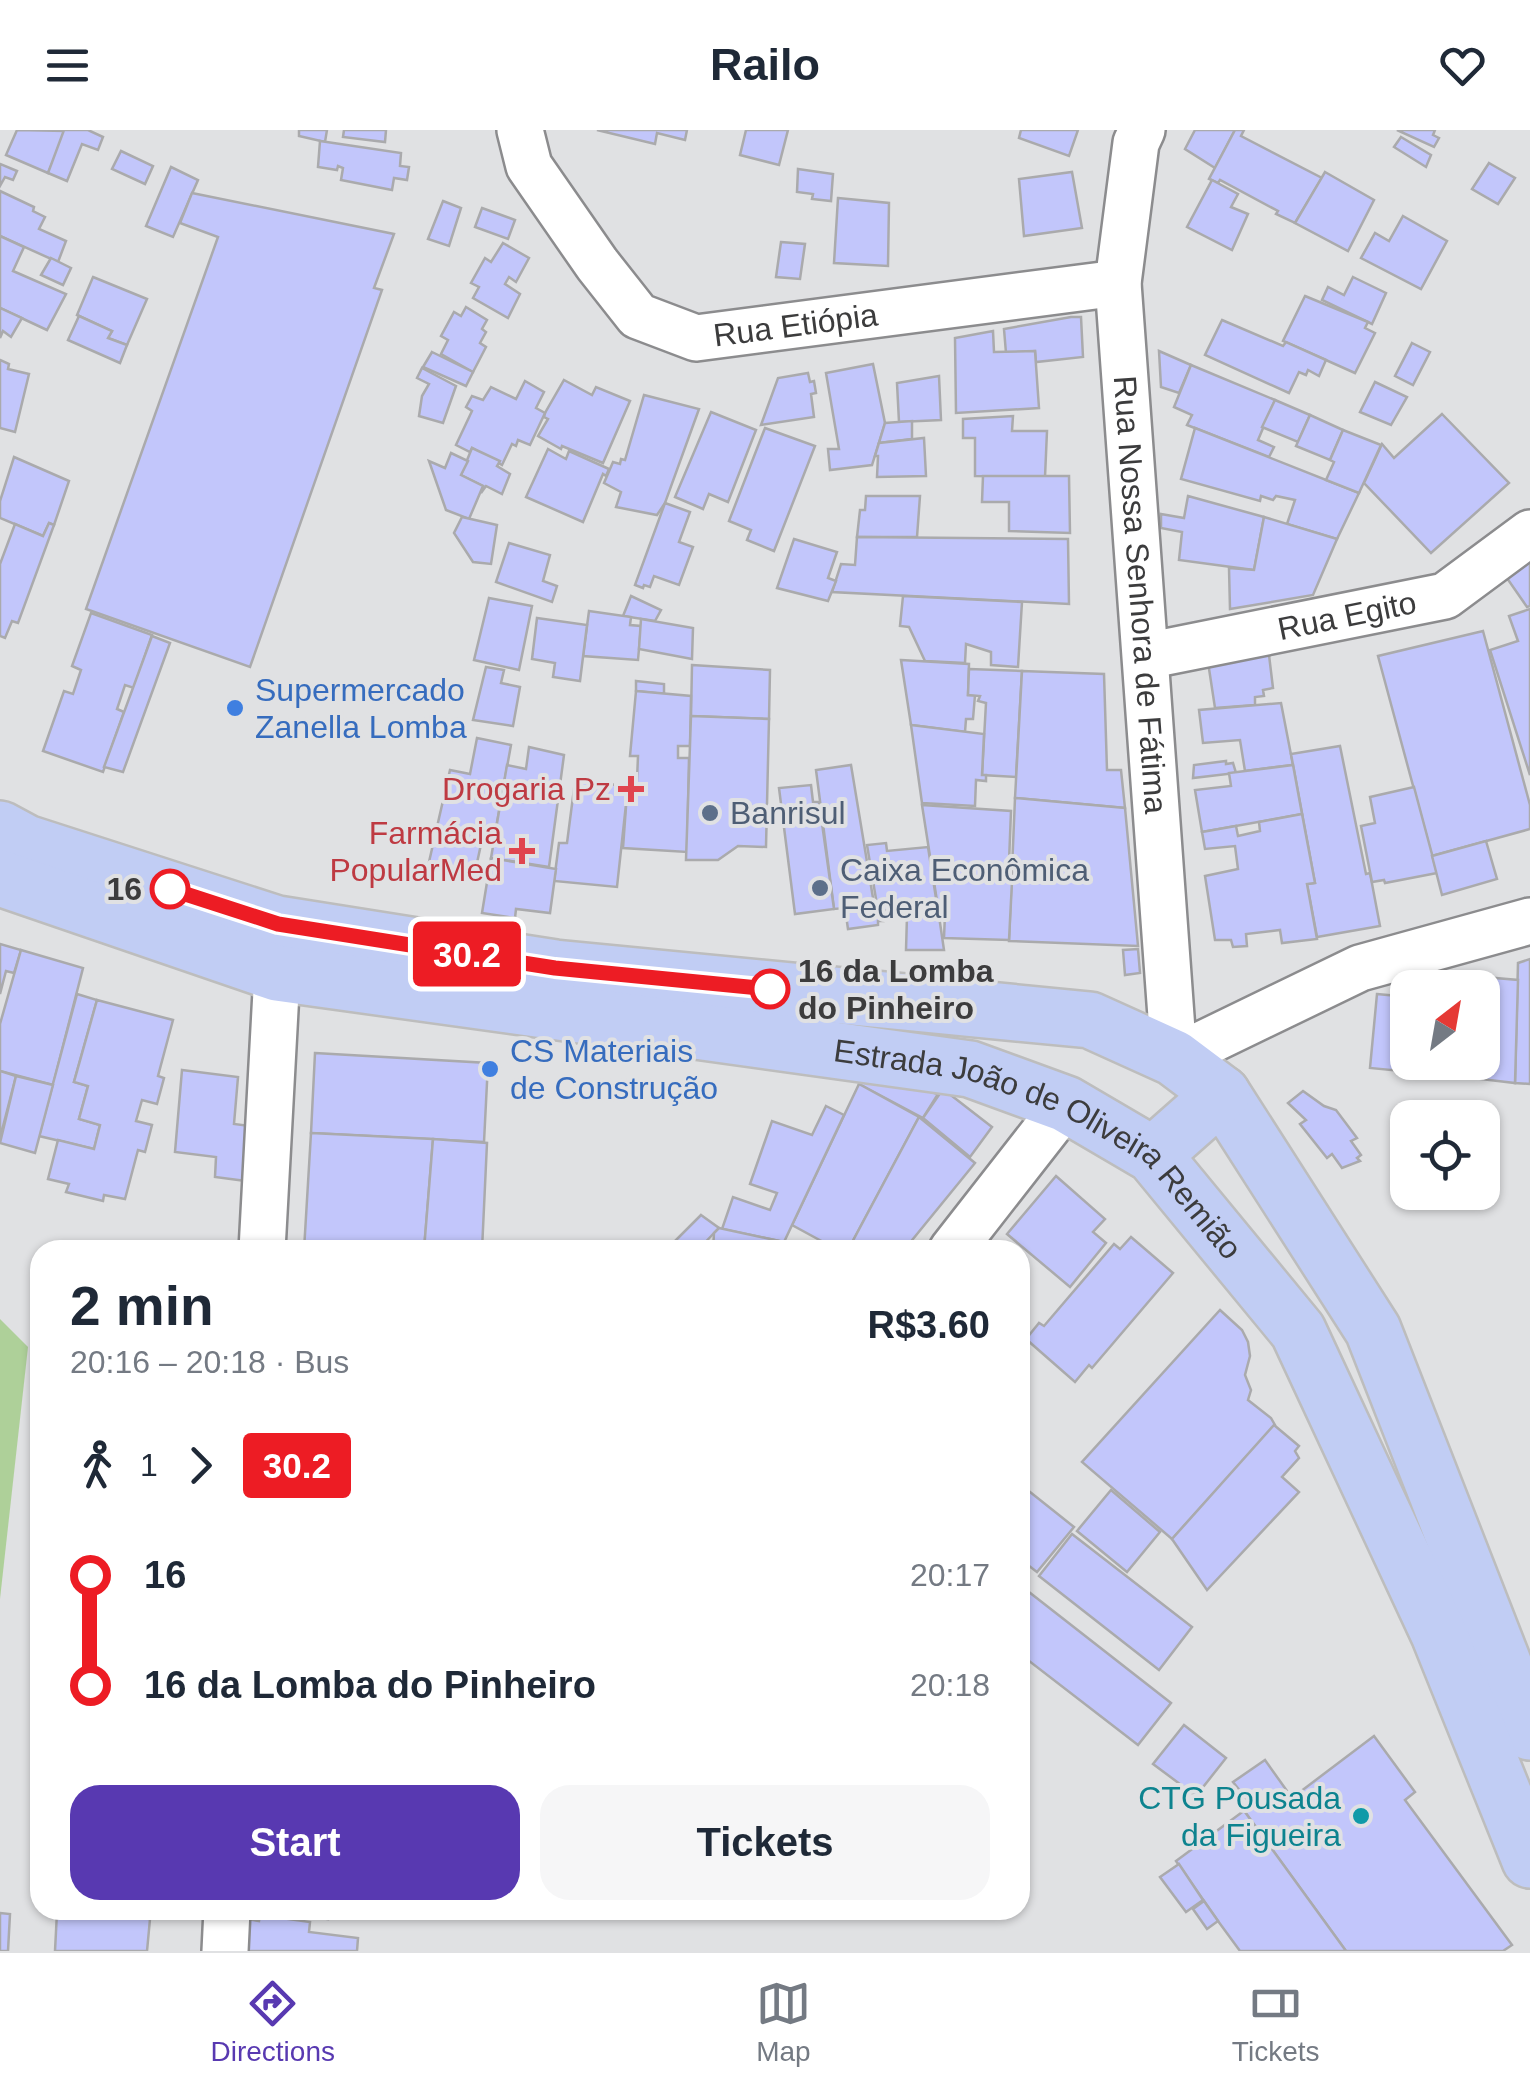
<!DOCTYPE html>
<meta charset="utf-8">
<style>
body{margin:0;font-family:Arial,sans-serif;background:#f6f6f7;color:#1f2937;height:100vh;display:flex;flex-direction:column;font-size:38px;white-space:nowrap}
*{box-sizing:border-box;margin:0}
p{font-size:32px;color:#747a83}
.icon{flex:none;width:55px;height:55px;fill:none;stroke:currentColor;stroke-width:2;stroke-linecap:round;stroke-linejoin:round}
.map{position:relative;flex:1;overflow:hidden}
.panel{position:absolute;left:30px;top:1110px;width:1000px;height:680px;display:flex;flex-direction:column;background:#fff;border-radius:30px;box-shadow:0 2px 8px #0004}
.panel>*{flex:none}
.badge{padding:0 20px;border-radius:8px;font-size:35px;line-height:65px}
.needle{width:65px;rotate:31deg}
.fabs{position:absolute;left:1390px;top:840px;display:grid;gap:20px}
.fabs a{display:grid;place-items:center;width:110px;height:110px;border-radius:20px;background:#fff;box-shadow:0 2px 8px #0004;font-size:50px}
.map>.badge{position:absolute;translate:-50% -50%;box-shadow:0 0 0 5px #fff}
.legs{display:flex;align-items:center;gap:15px;height:110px;padding:0 40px;font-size:32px}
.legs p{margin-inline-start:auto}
.head{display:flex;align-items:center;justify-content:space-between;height:170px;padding:0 40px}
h1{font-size:55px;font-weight:700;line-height:75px}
.button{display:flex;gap:20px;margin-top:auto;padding:20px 40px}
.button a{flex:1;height:115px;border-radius:30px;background:#5839b1;color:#fff;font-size:40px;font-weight:700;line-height:115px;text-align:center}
.button a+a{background:#f6f6f7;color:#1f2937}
ul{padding:0 40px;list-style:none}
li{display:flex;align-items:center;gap:35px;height:110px;font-size:38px}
li i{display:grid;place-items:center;width:15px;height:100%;margin:0 12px;background:currentColor}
li i::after{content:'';width:25px;height:25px;margin:-12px;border:8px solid;border-radius:50%;background:#fff}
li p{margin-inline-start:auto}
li:first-child i{background:linear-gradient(#0000 50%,currentColor 0)}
li:last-child i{background:linear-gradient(currentColor 50%,#0000 0)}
header{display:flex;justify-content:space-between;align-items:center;height:130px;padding:0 40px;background:#fff;font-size:45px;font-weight:700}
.menu{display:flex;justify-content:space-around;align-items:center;height:140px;border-top:2px solid #e0e1e3;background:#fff;font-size:28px;color:#747a83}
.menu a{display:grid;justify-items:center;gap:5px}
.menu .current{color:#5839b1}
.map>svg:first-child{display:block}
.green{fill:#aed099}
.building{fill:#c2c6fb;stroke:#aaaaac;stroke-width:2.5}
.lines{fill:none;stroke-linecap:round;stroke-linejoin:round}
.minor-casing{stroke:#8c8c8e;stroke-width:50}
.major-casing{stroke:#bdbdbd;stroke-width:60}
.minor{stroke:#fff;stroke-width:45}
.major{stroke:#c1cdf4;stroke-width:55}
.line-1-casing{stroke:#fff;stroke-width:22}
.line-1{stroke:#ed1c24;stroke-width:15}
.shop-dot{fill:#3f7fe0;stroke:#e0e1e3;stroke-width:4}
.health-dot{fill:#e0444e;stroke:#e0e1e3;stroke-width:4}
.service-dot{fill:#5c6f8a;stroke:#e0e1e3;stroke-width:4}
.stop-1-dot{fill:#fff;stroke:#ed1c24;stroke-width:5}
.culture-dot{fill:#0f9aa8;stroke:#e0e1e3;stroke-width:4}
.labels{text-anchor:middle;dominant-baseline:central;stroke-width:8;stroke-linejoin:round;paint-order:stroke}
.street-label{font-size:32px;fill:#3c3c3d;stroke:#e0e1e3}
.shop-label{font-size:32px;fill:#366cbe;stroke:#e0e1e3;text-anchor:start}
.health-label{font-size:32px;fill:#be3a42;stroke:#e0e1e3;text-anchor:end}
.service-label{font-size:32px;fill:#4e5e75;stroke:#e0e1e3;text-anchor:start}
.stop-label{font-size:32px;font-weight:bold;fill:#3c3c3d;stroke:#e0e1e3;text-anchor:end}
.culture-label{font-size:32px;fill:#0d838f;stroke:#e0e1e3;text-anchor:end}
</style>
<header><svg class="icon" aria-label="menu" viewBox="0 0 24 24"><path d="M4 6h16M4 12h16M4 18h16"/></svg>Railo<svg class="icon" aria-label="heart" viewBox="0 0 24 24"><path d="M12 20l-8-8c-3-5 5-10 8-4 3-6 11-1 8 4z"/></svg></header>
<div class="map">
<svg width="1530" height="1821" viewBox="0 0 1530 1821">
<rect width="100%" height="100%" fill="#e0e1e3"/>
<!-- green -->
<polygon class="green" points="0,1189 28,1217 0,1469"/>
<!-- building -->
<g class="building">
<polygon points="17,0 66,1 48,43 6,25"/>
<polygon points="64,0 88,0 103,7 98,20 82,14 67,51 48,43"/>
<polygon points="299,0 327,0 325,12 299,6"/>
<polygon points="344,0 386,0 385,12 343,7"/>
<polygon points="597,0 687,0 685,10 657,3 655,14"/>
<polygon points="746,0 788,0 779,35 740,25"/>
<polygon points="1021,0 1078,0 1069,26 1019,8"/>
<polygon points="1195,0 1235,0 1215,38 1185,19"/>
<polygon points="1235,0 1244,0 1241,6 1322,48 1295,93 1276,84 1278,81 1220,50 1218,53 1209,49"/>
<polygon points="1397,0 1435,0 1433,5 1439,8 1434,17"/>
<polygon points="1401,7 1431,25 1426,37 1394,17"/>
<polygon points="320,11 401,23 400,36 409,37 407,50 394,48 392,60 341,50 343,38 338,36 337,40 318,37"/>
<polygon points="121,21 153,36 145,54 112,39"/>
<polygon points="1489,33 1515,48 1498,74 1472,59"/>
<polygon points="0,34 17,41 13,50 5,47 0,56"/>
<polygon points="171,37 198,50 173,107 146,96"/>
<polygon points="798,39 833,44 831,71 812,69 813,64 797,62"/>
<polygon points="1072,42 1082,98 1024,106 1019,49"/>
<polygon points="1325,42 1374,70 1348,121 1295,93"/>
<polygon points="1212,50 1238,64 1231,77 1248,84 1232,120 1187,97"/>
<polygon points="0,61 34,77 33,81 45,87 39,99 66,111 58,132 0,106"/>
<polygon points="192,63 394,104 374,158 382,160 250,537 86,479 218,107 180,93"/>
<polygon points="838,68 889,73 888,136 834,133"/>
<polygon points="443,71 461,78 449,116 428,109"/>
<polygon points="482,78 515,90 508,109 475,97"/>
<polygon points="1403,86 1447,111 1421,159 1361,128 1375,103 1389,111"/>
<polygon points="0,106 24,117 13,141 66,164 47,200 0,178"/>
<polygon points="781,112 805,114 800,149 776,147"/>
<polygon points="503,113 529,128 516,152 509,147 505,154 520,164 508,188 473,168 479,157 471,153 485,128 491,132"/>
<polygon points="51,128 71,138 63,155 41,145"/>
<polygon points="93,147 147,169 127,215 108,208 112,201 77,185"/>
<polygon points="1353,147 1386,163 1372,194 1322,170 1328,157 1344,165"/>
<polygon points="1305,166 1368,192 1365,198 1375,203 1355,243 1283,211"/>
<polygon points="466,177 487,190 482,199 486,202 480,213 486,217 473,242 441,224 448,210 441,206 454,182 461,186"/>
<polygon points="0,178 22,188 11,207 3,201 0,208"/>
<polygon points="79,186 112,201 108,208 127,215 120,233 68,210"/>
<polygon points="1071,187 1081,187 1083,227 1036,232 1035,221 1006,223 1004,199"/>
<polygon points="1222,190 1283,216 1286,212 1326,230 1319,246 1308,240 1306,245 1299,242 1289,263 1205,225"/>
<polygon points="993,201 994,222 1035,221 1039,278 956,283 955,208"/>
<polygon points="1412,213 1430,222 1413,255 1395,246"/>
<polygon points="1159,221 1191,235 1179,263 1161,257"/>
<polygon points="432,222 473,242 466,256 423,237"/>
<polygon points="0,230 9,234 8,239 29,244 15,302 0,298"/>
<polygon points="873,234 885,293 872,335 830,340 828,319 839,319 826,243"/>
<polygon points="1191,235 1275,270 1258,310 1274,317 1269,327 1187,295 1192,285 1174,277"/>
<polygon points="422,238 456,256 443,293 419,286 422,266 429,254 417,248"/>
<polygon points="808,243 810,252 814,251 816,263 811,264 814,287 761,295 778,248"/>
<polygon points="939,246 941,290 899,292 897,253"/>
<polygon points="564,250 592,265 596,257 630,271 603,333 562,316 561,319 538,306 548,289 544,287 545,283"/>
<polygon points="525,251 544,262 536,278 545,283 530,315 518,310 516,316 512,314 502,335 472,318 470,322 456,315 472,281 466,277 472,266 483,270 491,257 516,269"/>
<polygon points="1375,252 1407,267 1391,295 1360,282"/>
<polygon points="644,265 699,279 665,373 657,385 616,377 621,362 604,353 613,332 620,334 621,329 625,330"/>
<polygon points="1275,270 1310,285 1298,312 1262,297"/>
<polygon points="711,282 756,300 728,372 709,364 703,379 675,367"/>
<polygon points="1442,284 1509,353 1431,423 1364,353 1382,314 1394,328"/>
<polygon points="1310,285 1343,300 1330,330 1296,316"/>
<polygon points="1013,286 1012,301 1047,301 1045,347 975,346 975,308 963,308 963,289"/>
<polygon points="912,291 912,309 879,313 885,293"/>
<polygon points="765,298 815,316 774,421 747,410 751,400 729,391"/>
<polygon points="1195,298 1359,363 1337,409 1287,394 1295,370 1276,366 1273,370 1261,366 1260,371 1181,349"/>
<polygon points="1343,300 1381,315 1359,363 1326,350 1334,332 1330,330"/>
<polygon points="924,308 926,346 877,347 878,326 875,326 879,313"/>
<polygon points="472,318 500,331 497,336 510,344 502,364 486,356 481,363 483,356 461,345"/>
<polygon points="548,319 566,329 569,321 609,339 606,346 603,344 583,392 526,367"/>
<polygon points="451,323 468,331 461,345 483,356 469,389 446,380 429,331 445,338"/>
<polygon points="14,327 69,351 54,395 49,393 43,406 0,388 0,371"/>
<polygon points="983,346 1069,346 1070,403 1009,401 1009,372 982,372"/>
<polygon points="866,366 920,366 917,407 857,407 860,380 865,380"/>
<polygon points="1188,366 1264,387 1254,440 1179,430 1182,402 1161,398 1161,384 1184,388"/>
<polygon points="665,373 690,382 679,412 693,417 679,455 654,446 650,457 644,455 643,458 635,455"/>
<polygon points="462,387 497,395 491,434 473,432 454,403"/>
<polygon points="1264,387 1337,409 1313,465 1230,479 1229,438 1254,440"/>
<polygon points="49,393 54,395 18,493 12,491 5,508 0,506 0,434 15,394 43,406"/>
<polygon points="857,407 1068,409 1069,474 832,462 841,434 855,435"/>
<polygon points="794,409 837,422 828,448 836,451 828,471 777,458"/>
<polygon points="509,413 550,425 543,451 557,456 552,472 496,452"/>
<polygon points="1530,426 1530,476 1527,477 1502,441"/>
<polygon points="631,466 661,480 655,491 623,486"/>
<polygon points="903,466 1022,472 1018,537 991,535 991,522 966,514 965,533 925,531 909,497 900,496"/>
<polygon points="489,468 532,476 519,540 474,530"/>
<polygon points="1530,479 1530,645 1490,520 1518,511 1509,486"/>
<polygon points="589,481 631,487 630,495 641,496 638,530 583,526"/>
<polygon points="91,483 152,505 134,558 125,555 117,579 124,582 103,642 43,621 64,561 73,564 81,540 72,536"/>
<polygon points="537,488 587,495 580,551 553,547 555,533 532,529"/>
<polygon points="641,489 693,498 692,529 639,519"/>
<polygon points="1483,501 1530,675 1530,699 1432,726 1378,526"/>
<polygon points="152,506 170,513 123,642 104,637"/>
<polygon points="1269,525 1273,558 1263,560 1264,566 1255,567 1255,575 1215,578 1208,532"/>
<polygon points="901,530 969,534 968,565 975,565 973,589 966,589 965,602 911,595"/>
<polygon points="692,535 770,540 769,589 691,586"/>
<polygon points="486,537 504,540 501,553 520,557 513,596 473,590"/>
<polygon points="969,539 1022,541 1016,647 982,645 986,573 978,571 980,566 968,565"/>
<polygon points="1022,541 1104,544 1107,640 1121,640 1125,678 1015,668"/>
<polygon points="636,551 664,554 664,564 636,561"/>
<polygon points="636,561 691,566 690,616 678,616 678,628 689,628 687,722 623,718 628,649 637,650 638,626 630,626"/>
<polygon points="1281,573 1293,635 1245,641 1240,610 1203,613 1199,580"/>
<polygon points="691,586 769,589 766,717 738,716 718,730 686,730"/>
<polygon points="911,595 984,604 982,645 986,645 986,651 976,650 975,676 922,673"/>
<polygon points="477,608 511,615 496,698 485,696 475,742 429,732 450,640 470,644"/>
<polygon points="1340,616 1366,744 1370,743 1380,796 1317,807 1307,754 1315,753 1291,624"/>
<polygon points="529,617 564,625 549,737 491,728 507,635 526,639"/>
<polygon points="1226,631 1226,634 1233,633 1236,643 1193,648 1194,635"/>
<polygon points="851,635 874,774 877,773 883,791 878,791 878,795 848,799 845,778 834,779 816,640"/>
<polygon points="1293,635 1302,684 1202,702 1195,660 1231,656 1229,643"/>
<polygon points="575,651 628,656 617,757 554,751 559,713 567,713"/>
<polygon points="811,655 813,672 819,672 834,779 795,784 779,658"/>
<polygon points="1414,657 1437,743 1385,753 1384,750 1372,752 1361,696 1375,693 1370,667"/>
<polygon points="1015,668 1125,678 1138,816 1009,811"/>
<polygon points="922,675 1011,681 1009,732 1013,732 1009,810 944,808 945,784 939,784"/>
<polygon points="1302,684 1315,753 1307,754 1317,809 1282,813 1280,800 1246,804 1247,816 1233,817 1231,810 1215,810 1205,746 1238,739 1235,716 1205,719 1202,702 1236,696 1238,706 1260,701 1259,692"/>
<polygon points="1486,711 1497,749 1442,765 1432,726"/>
<polygon points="886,713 887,721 928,717 938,781 900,787 898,779 878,781 867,715"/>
<polygon points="491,728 556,739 550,783 516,779 515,788 482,783"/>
<polygon points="907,786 939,786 944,820 906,820"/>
<polygon points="0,814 21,820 14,843 6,841 0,864"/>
<polygon points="1138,819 1140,843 1125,845 1123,820"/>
<polygon points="21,820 83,838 53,955 0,941 0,894"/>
<polygon points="1530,829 1530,954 1515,953 1518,833"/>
<polygon points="1484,847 1518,850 1515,953 1472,948 1472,932 1482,932"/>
<polygon points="77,864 97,870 74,952 88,956 79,989 100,995 94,1019 39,1006"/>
<polygon points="1377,864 1408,867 1408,932 1442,932 1441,945 1370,938"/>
<polygon points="97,870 173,890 158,946 164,948 157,974 142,970 136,991 152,995 145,1022 138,1020 125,1069 104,1065 103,1071 66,1062 69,1054 48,1049 58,1010 94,1019 100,995 79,989 88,956 74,952"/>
<polygon points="315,923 488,933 484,1012 311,1003"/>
<polygon points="182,940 238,947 234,994 250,996 246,1051 215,1047 216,1027 175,1022"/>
<polygon points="0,941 16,946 0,1008"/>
<polygon points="863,943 938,964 923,988 859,954"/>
<polygon points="16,946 53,955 35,1023 0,1013"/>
<polygon points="859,954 919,987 848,1120 838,1120 792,1095"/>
<polygon points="943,959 992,997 970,1027 923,988"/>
<polygon points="1303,961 1324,976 1336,980 1357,1008 1351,1011 1361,1025 1357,1028 1360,1031 1342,1038 1332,1024 1327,1028 1300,994 1306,990 1288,973"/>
<polygon points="826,976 844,985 784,1112 722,1099 733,1067 770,1080 777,1063 750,1054 772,991 812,1005"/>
<polygon points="919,987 975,1033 904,1120 848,1120"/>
<polygon points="311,1003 433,1009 424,1120 304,1120"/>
<polygon points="433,1009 487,1013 482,1120 424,1120"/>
<polygon points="1056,1046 1105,1089 1093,1102 1106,1113 1070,1157 1007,1104"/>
<polygon points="701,1085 719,1098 714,1103 698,1120 666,1120"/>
<polygon points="719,1098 784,1112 826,1120 713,1120 714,1103"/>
<polygon points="1131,1107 1173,1143 1092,1238 1089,1235 1075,1252 1026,1209 1039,1193 1044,1196 1114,1114 1120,1119"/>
<polygon points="160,1116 215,1119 160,1120"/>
<polygon points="1220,1180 1242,1200 1248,1212 1250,1226 1245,1245 1251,1260 1248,1270 1271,1288 1275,1295 1172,1409 1082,1332"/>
<polygon points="1274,1295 1299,1316 1295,1321 1299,1328 1282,1347 1299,1362 1207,1460 1172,1409"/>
<polygon points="1020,1354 1074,1397 1037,1442 1020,1429"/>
<polygon points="1111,1360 1160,1402 1127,1442 1077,1401"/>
<polygon points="1072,1404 1192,1497 1159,1540 1039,1446"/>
<polygon points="1020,1455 1171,1573 1138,1615 1020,1524"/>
<polygon points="1184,1595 1226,1628 1196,1666 1153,1634"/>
<polygon points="1374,1606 1415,1662 1405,1670 1512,1815 1503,1821 1346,1821 1245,1682 1253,1677 1233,1652 1265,1630 1292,1668"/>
<polygon points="1245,1680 1245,1682 1346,1821 1240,1821 1218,1791 1176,1731"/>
<polygon points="1179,1734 1203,1770 1186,1782 1160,1747"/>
<polygon points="1204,1771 1218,1791 1207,1799 1193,1779"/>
<polygon points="262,1780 329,1780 328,1789"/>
<polygon points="57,1782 150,1789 147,1821 55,1821"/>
<polygon points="0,1783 10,1784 8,1821 0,1821"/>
<polygon points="260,1785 310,1792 309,1802 358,1808 357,1821 243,1821 247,1789 259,1791"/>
</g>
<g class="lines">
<!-- minor casing -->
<g class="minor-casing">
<g id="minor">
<path id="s1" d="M520 0 529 36 597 134 638 186 696 208 1118 153"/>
<path id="s2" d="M1142 0 1136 13 1118 153 1174 928 1360 838 1530 791"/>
<path id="s3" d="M1146 526 1445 466 1530 403"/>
<polyline points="262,1120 277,843"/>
<polyline points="952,1120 1066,974"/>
<polyline points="225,1821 227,1780"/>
</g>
</g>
<!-- major casing -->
<g class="major-casing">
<g id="major">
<polyline points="0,699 26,713 277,794 555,838 1090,890 1174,928 1222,964 1373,1200 1530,1602"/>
<path id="s4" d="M0 748 277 843 970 939 1066 974 1153 1025 1298 1201 1439 1504 1530 1730"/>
<polyline points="1153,1025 1222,964"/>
</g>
</g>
<!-- minor -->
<use href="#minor" class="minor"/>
<!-- major -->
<use href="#major" class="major"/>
</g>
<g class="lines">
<!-- line-1 casing -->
<g class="line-1-casing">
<polyline id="line-1" points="170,759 278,794 555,838 770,859"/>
</g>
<!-- line-1 -->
<use href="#line-1" class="line-1"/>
</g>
<!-- markers -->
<g class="shop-dot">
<circle cx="235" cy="578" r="10"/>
<circle cx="490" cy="939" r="10"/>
</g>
<g class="health-dot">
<path d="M626 644h10v10h10v10h-10v10h-10v-10h-10v-10h10z"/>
<path d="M517 706h10v10h10v10h-10v10h-10v-10h-10v-10h10z"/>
</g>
<g class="service-dot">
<circle cx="710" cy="683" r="10"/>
<circle cx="820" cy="758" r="10"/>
</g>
<g class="stop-1-dot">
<circle cx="170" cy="759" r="18"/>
<circle cx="770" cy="859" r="18"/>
</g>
<circle class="culture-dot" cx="1361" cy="1686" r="10"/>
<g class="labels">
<!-- street labels -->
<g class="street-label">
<text stroke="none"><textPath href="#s1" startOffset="385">Rua Etiópia</textPath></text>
<text stroke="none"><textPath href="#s2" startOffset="468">Rua Nossa Senhora de Fátima</textPath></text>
<text stroke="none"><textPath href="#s3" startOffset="205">Rua Egito</textPath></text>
<text stroke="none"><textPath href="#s4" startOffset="1090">Estrada João de Oliveira Remião</textPath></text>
</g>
<!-- shop labels -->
<g class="shop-label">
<text x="255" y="560">Supermercado<tspan x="255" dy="37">Zanella Lomba</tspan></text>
<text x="510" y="921">CS Materiais<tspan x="510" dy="37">de Construção</tspan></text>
</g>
<!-- health labels -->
<g class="health-label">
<text x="611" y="659">Drogaria Pz</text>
<text x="502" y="703">Farmácia<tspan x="502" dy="37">PopularMed</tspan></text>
</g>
<!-- service labels -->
<g class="service-label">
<text x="730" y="683">Banrisul</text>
<text x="840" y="740">Caixa Econômica<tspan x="840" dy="37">Federal</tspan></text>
</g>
<!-- stop labels -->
<g class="stop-label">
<text x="142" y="759">16</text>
<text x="798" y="841" text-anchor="start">16 da Lomba<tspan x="798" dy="37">do Pinheiro</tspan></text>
</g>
<!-- culture labels -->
<g class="culture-label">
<text x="1341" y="1668">CTG Pousada<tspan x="1341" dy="37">da Figueira</tspan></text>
</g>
</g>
</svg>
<div class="fabs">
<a><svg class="needle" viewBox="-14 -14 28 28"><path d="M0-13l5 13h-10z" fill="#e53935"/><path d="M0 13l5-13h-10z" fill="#747a83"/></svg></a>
<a><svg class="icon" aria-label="locate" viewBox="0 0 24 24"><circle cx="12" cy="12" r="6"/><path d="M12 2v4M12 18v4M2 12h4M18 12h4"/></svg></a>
</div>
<b class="badge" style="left:467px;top:824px;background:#ed1c24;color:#fff">30.2</b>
<section class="panel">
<div class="head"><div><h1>2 min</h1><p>20:16 – 20:18 · Bus</p></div><b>R$3.60</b></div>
<div class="legs"><svg class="icon" aria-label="walk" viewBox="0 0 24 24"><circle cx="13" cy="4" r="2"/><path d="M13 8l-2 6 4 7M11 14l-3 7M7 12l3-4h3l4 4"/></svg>1<svg class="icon" aria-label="forward" viewBox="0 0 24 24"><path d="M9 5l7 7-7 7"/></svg><b class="badge" style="background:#ed1c24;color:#fff">30.2</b></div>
<ul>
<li><i style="color:#ed1c24"></i><b>16</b><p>20:17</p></li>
<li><i style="color:#ed1c24"></i><b>16 da Lomba do Pinheiro</b><p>20:18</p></li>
</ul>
<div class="button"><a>Start</a><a>Tickets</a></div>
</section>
</div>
<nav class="menu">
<a class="current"><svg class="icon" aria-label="directions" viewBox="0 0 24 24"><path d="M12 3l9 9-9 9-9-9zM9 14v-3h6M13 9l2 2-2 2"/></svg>Directions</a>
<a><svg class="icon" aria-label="map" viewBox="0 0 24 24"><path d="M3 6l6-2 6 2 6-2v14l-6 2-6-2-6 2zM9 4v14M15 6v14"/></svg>Map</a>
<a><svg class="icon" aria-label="tickets" viewBox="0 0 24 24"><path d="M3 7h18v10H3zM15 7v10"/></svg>Tickets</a>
</nav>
